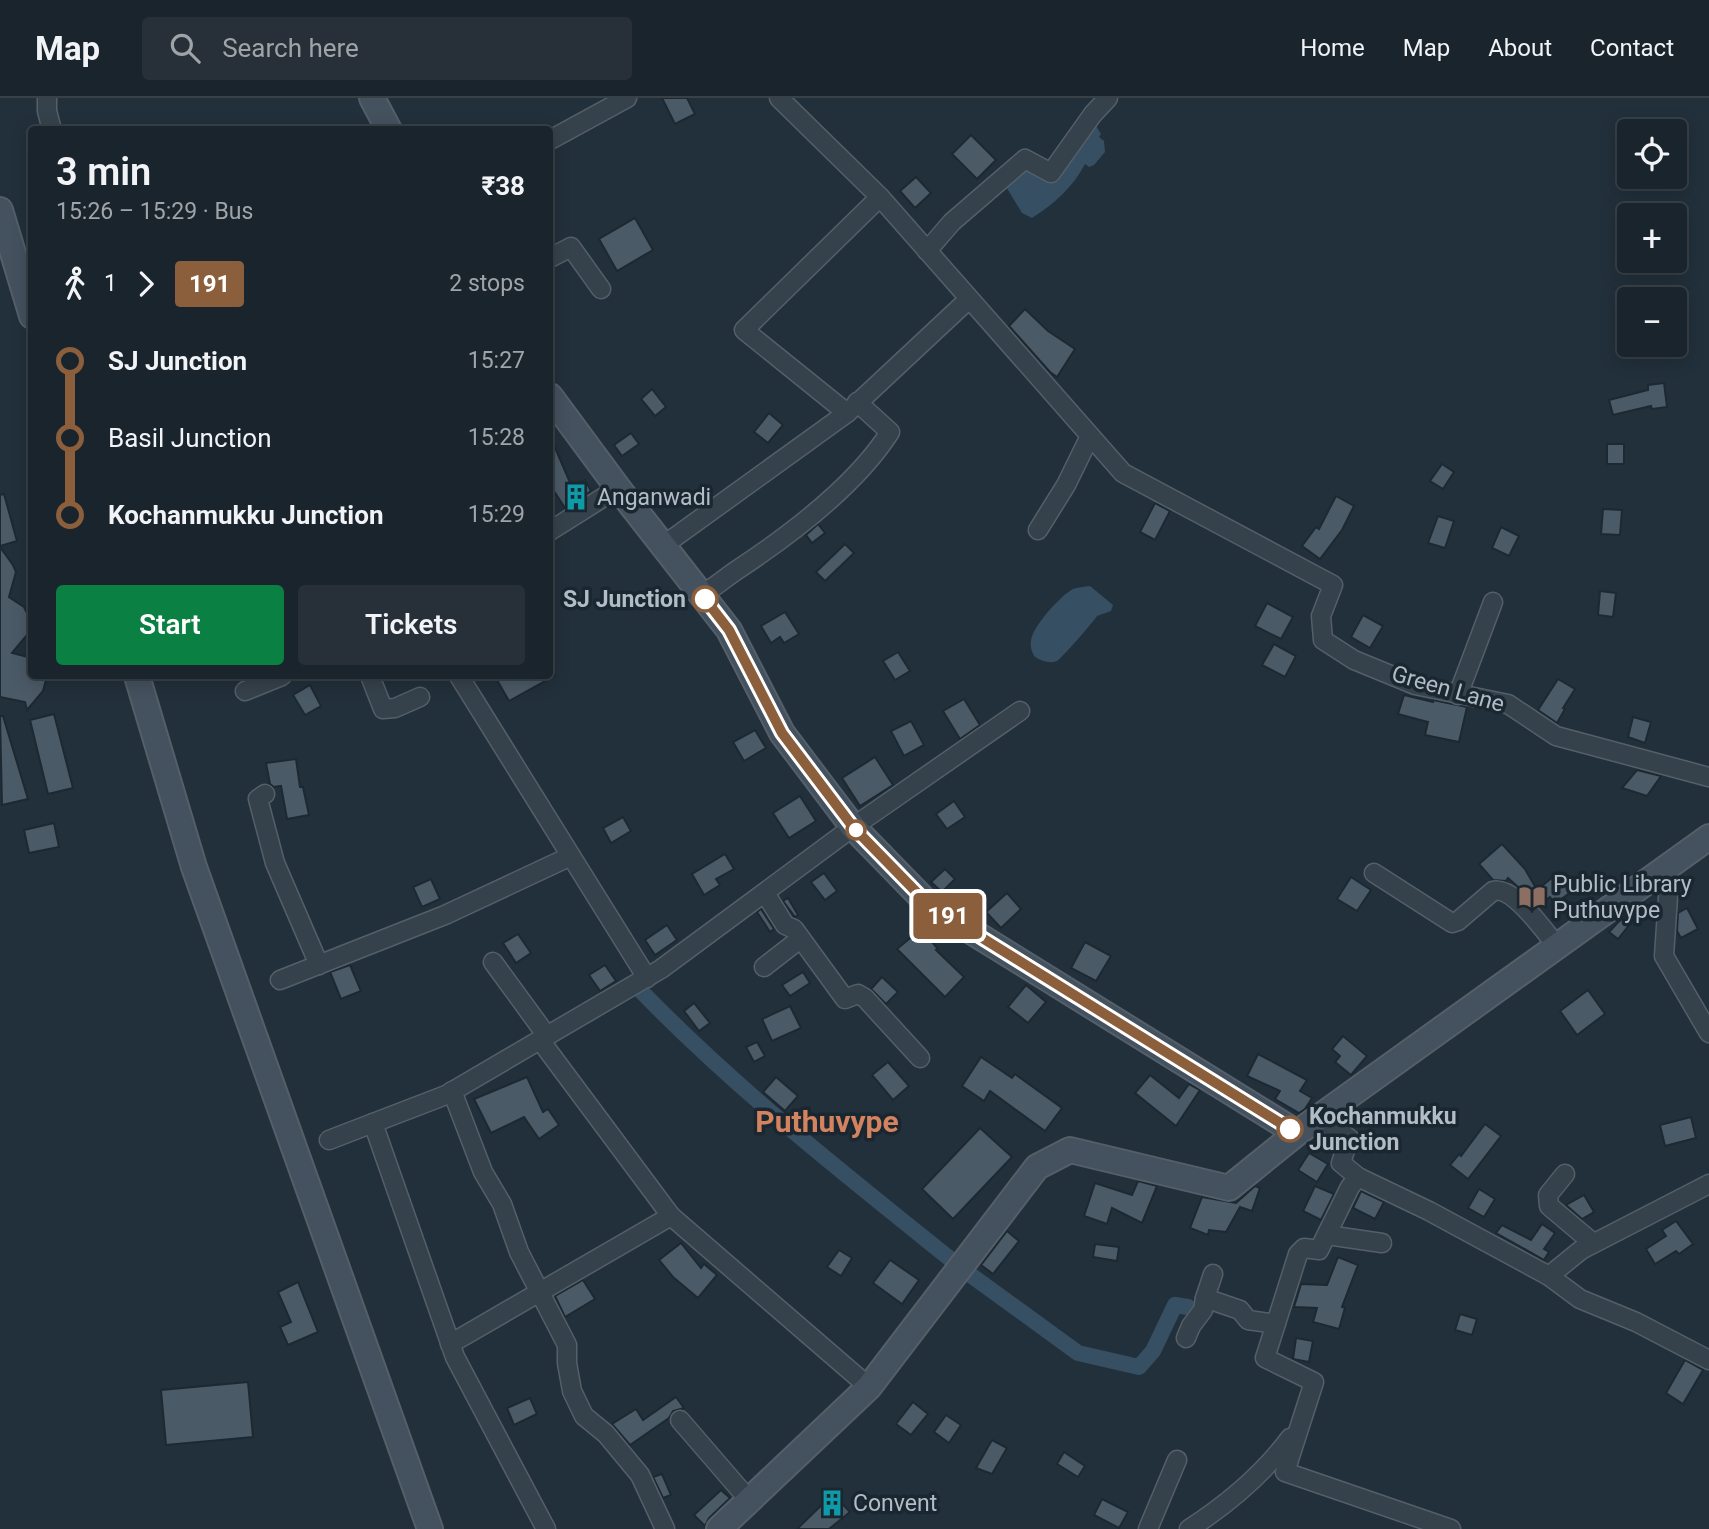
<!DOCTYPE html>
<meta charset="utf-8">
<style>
body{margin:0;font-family:Roboto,sans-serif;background:#273038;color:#f1f3f6;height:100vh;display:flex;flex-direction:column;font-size:26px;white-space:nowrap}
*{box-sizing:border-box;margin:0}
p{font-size:23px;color:#9fa4a9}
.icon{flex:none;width:38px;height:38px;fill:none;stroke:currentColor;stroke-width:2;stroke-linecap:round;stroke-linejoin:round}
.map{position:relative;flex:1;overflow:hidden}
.panel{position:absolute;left:28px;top:28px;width:525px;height:553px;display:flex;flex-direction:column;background:#1a242c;border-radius:7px;box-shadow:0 4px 18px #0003,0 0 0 2px #384148}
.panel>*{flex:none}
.badge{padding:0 14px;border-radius:5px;font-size:24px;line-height:46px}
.buttons{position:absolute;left:1617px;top:21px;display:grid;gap:14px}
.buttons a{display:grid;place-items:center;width:70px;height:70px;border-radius:7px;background:#1a242c;box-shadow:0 4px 18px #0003,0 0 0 2px #384148;font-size:35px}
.map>.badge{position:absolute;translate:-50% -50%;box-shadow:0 0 0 4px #fff}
.legs{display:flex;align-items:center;gap:10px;height:77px;padding:0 28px;font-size:23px}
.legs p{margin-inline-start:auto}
.headline{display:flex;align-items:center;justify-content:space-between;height:119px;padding:0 28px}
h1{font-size:38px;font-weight:600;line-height:52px}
.button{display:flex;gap:14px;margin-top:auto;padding:14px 28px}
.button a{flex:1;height:80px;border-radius:7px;background:#0b8043;color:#fff;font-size:28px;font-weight:600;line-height:80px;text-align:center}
.button a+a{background:#273038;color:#f1f3f6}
ul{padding:0 28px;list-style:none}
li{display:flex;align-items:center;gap:24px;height:77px;font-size:26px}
li i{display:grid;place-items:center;width:10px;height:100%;margin:0 9px;background:currentColor}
li i::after{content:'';width:18px;height:18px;margin:-9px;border:5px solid;border-radius:50%;background:#1a242c}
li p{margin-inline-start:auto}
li:first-child i{background:linear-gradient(#0000 50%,currentColor 0)}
li:last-child i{background:linear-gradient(currentColor 50%,#0000 0)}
header{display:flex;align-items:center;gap:42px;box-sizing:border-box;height:98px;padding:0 35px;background:#1a242c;border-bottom:2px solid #384148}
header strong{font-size:33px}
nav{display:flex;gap:38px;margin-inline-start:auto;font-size:24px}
.search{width:490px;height:63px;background:#273038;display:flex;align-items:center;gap:18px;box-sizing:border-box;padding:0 24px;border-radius:7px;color:#9fa4a9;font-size:26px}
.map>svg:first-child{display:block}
.water{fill:#364f62}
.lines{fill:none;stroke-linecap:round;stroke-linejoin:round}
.canal{stroke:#364f62;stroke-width:16}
.building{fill:#4b5a67;stroke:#1d2932;stroke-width:2}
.street-casing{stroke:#545f69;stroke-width:21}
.secondary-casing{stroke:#545f69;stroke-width:28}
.street{stroke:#36424b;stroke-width:18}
.secondary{stroke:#44515e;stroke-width:24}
.line-1-casing{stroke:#fff;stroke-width:16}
.line-1{stroke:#8b5e3c;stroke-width:10}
.stop-1-dot{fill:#fff;stroke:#8b5e3c;stroke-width:3.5}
.labels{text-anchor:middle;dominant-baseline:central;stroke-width:7;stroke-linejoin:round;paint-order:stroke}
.poi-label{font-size:23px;fill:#b1bcc7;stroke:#1b2730;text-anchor:start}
.stop-label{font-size:23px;font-weight:bold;fill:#b1bcc7;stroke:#1b2730;text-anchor:end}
.street-label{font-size:23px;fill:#b1bcc7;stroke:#1b2730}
.district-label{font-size:30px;font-weight:bold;fill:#d38360;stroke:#1b2730}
</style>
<header>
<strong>Map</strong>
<div class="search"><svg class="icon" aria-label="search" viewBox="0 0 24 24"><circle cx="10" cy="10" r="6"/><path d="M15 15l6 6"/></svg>Search here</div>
<nav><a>Home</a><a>Map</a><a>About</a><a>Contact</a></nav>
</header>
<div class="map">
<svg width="1709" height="1431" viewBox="0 0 1709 1431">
<rect width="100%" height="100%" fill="#22303b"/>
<!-- water -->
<g class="water">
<path d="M1095 26 1101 36 1099 39 1104 43 1105 54 1094 67 1089 69 1085 66C1074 88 1053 107 1032 120L1022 115 1005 87 1023 70 1037 73Z"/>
<path d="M1090 488 1113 507 1111 513 1097 518C1095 522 1060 562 1057 563 1049 566 1042 563 1035 559 1032 554 1030 550 1031 543 1032 529 1061 497 1073 491 1079 489 1084 489 1090 488Z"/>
</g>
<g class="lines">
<!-- canal -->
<g class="canal">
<path d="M641 893C737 992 847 1078 954 1164"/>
<polyline points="972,1178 1078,1255 1139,1269 1153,1253 1175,1207 1188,1209"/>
</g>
</g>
<!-- building -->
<g class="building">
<polygon points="662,0 687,0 695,16 675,26"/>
<polygon points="971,37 996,62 977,81 952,56"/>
<polygon points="916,79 931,95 915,110 900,93"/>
<polygon points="635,120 653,152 617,173 599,141"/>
<polygon points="1025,211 1048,233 1075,251 1057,279 1050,274 1009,228"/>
<polygon points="1664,285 1667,309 1652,311 1651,308 1613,317 1609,302 1648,292 1648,287"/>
<polygon points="652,291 666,309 655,318 641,301"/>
<polygon points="769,315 783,327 768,345 754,334"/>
<polygon points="631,335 639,346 622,358 614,347"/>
<polygon points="550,338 572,389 585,382 591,393 565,410 550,387"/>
<rect x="1607" y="346" width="17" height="20"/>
<polygon points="1442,366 1454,374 1443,391 1430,383"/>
<polygon points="4,396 17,443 0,448 0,397"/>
<polygon points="1336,398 1354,408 1342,432 1320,461 1302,448 1316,429 1319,431"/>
<polygon points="1155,405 1170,413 1155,442 1140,434"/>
<polygon points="1603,411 1622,412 1620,437 1601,436"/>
<polygon points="1438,418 1454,423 1445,450 1428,445"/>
<polygon points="818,426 825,435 812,445 806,437"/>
<polygon points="1501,429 1519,438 1509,458 1492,450"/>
<polygon points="845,446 854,455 825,483 816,474"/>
<polygon points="0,449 13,467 16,474 9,499 24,509 31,523 27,537 12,555 32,560 32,578 47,578 43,593 27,612 25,604 0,599"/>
<polygon points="1600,493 1616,495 1613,519 1598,517"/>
<polygon points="1267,505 1293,519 1281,541 1255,528"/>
<polygon points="785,514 799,536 784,545 780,539 771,545 761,528"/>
<polygon points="1363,517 1383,528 1370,550 1351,539"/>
<polygon points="1274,546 1296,558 1285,579 1262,567"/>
<polygon points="898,554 910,573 895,582 883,563"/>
<polygon points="505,578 554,578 509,603 497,582"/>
<polygon points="1558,581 1575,591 1563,610 1565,611 1557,625 1538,612"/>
<polygon points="310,587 321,608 305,617 293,597"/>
<polygon points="1404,597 1433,604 1433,602 1467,609 1459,644 1425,637 1428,624 1398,616"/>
<polygon points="964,601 980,627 960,641 943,613"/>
<polygon points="54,616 73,690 48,696 30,622"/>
<polygon points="0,618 3,618 28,701 2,707"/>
<polygon points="1633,619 1651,624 1645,645 1628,639"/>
<polygon points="911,623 924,647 904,658 891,633"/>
<polygon points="755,632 766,650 744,663 733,644"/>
<polygon points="875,659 893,687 860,708 842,680"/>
<polygon points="296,661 300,689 303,689 309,717 287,721 281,688 274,689 270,686 266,665"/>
<polygon points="1637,672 1661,678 1647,698 1622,690"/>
<polygon points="800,698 816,723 789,740 773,715"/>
<polygon points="954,703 965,719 947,731 936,716"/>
<polygon points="623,719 631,733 611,745 603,730"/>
<polygon points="54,725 59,749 29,755 24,732"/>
<polygon points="1502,746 1525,771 1537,792 1559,774 1572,793 1555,806 1550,799 1538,807 1508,780 1506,783 1493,782 1479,766"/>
<polygon points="725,756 734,771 716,781 720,787 704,797 692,776"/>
<polygon points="945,771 955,781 942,794 931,784"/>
<polygon points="824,775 837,793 825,802 811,784"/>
<polygon points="1351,779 1371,792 1357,813 1337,801"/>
<polygon points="431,781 440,801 422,809 413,789"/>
<polygon points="1007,795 1021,811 1001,830 986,814"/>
<polygon points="788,800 798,817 795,819 783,803"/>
<polygon points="1687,810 1698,831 1681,840 1677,833 1678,815"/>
<polygon points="761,811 774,831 770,834 757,814"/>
<polygon points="1622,820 1630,826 1618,841 1609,834"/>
<polygon points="667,827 677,842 655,857 645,842"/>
<polygon points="921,831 938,851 936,852 964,879 945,899 897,851"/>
<polygon points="518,836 531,855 516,865 503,845"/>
<polygon points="1085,844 1111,858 1096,883 1071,870"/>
<polygon points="350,867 361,893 341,901 330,874"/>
<polygon points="605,867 616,883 600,893 589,877"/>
<polygon points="803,874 810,885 790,898 782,887"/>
<polygon points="882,879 898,894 886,906 871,891"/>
<polygon points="1026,887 1046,904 1028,925 1008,909"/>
<polygon points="1588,892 1605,916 1577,937 1560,913"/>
<polygon points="694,905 710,925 699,933 684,913"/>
<polygon points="790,908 801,930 772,943 762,921"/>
<polygon points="1343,938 1367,958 1351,977 1335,964 1340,958 1332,951"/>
<polygon points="757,944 765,958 754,964 746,949"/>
<polygon points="1258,956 1307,982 1300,993 1312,1000 1305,1011 1299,1015 1275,1001 1280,993 1247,978"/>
<polygon points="981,959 1012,980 1015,976 1062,1010 1045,1033 990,993 984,1003 962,988"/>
<polygon points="888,964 909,988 893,1002 872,977"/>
<polygon points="1150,977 1179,1000 1189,986 1200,992 1176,1028 1135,995"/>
<polygon points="527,979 543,1014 548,1011 559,1027 539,1041 524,1019 491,1035 474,1001"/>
<polygon points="776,979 798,998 785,1013 763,994"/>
<polygon points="1691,1019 1696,1040 1665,1048 1660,1027"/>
<polygon points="1485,1026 1501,1038 1468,1081 1450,1067 1459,1056 1461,1058"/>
<polygon points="980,1030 1012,1059 953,1121 922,1091"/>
<polygon points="1309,1055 1328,1066 1317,1084 1298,1072"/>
<polygon points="1138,1083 1157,1088 1142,1125 1112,1110 1107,1126 1084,1118 1095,1085 1132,1097"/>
<polygon points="1255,1088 1260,1090 1252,1113 1240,1109 1226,1134 1209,1132 1208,1137 1190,1130 1202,1099 1236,1105"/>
<polygon points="1315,1088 1334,1096 1321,1122 1303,1113"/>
<polygon points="1479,1091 1495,1101 1484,1119 1468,1110"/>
<polygon points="1361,1093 1384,1104 1375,1121 1353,1110"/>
<polygon points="1584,1097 1594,1114 1582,1121 1566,1107"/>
<polygon points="1676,1123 1693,1146 1679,1156 1676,1153 1655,1166 1646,1151 1666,1138 1662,1132"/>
<polygon points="1542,1126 1555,1135 1544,1151 1549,1154 1544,1162 1496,1135 1502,1127 1531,1142"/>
<polygon points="1007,1133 1019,1143 993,1176 981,1167"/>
<polygon points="681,1145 701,1170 704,1166 717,1177 698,1200 673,1179 659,1162"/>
<polygon points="1095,1146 1119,1149 1117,1163 1093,1159"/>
<polygon points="839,1152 852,1160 841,1178 827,1169"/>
<polygon points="1338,1159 1358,1167 1342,1209 1345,1210 1339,1231 1313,1224 1317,1210 1294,1209 1301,1186 1327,1187"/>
<polygon points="890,1162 919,1182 902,1206 873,1185"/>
<polygon points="583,1182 595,1201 565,1219 555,1198"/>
<polygon points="298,1184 318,1234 288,1247 280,1229 291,1224 278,1194"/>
<polygon points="1460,1216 1477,1221 1472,1237 1455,1232"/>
<polygon points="1296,1240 1313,1243 1309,1264 1293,1261"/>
<polygon points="1685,1262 1703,1272 1683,1306 1666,1295"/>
<polygon points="248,1284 253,1339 166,1347 161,1292"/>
<polygon points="676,1299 684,1310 673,1313 669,1320 630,1347 612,1326 636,1311 643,1322"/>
<polygon points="530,1300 537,1316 514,1327 507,1310"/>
<polygon points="913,1304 928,1316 911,1337 896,1326"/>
<polygon points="946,1317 961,1327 949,1345 934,1334"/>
<polygon points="992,1342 1007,1350 992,1376 976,1370"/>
<polygon points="1064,1354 1085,1368 1078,1379 1057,1366"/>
<polygon points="662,1376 671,1397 663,1400 653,1379"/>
<polygon points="721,1392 730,1400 709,1420 705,1428 694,1417"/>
<polygon points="833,1396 850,1414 829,1431 797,1431"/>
<polygon points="1102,1401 1128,1414 1119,1430 1094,1417"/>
</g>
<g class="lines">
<!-- street casing -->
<g class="street-casing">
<g id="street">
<polyline points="47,0 47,13 52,32"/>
<polyline points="779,0 880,99 1123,375 1333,487 1321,518 1323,542 1354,562 1415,587 1508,606 1556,638 1709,679"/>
<polyline points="550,42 627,0"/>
<polyline points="927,153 952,124 1025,61 1051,75 1093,16 1108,0"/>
<polyline points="550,160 571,149 601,191"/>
<polyline points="847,315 744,232 880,99"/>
<polyline points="1038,432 1066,387 1090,338"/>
<polyline points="550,433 618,390"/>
<polyline points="664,447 847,315 969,201"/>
<path d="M701 497C714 490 725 480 737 472 790 437 856 387 890 334L857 304"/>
<polyline points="370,578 383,611 395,610 420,599"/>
<polyline points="459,578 571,758"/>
<polyline points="245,593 282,578"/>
<polyline points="1458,597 1493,504"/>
<polyline points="265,696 258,701 275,765 319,867"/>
<path d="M1374 775 1452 825 1458 823 1493 793C1514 788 1544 833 1557 848"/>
<polyline points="1657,776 1669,784 1664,858 1709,935"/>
<polyline points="765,795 785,827 794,831 845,901 858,896 865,900 920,960"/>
<polyline points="493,864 547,938"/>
<polyline points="764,869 800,841"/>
<polyline points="280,882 445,817 571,758 647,880"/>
<polyline points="540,942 671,1118 869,1289"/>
<polyline points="452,993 483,1074 502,1106 519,1154 567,1247 567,1265 572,1293 584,1318 606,1336 640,1377 665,1431"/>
<polyline points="1318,1020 1349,1040 1341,1065 1358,1079 1429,1113 1549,1178"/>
<polyline points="373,1025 455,1259 546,1431"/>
<polyline points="329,1042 446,997 661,871 853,729 1020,613"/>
<polyline points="1565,1076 1548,1097 1549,1108 1593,1145"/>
<polyline points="1358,1079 1350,1089 1319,1152 1304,1150 1298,1156 1265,1260 1314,1284 1285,1374 1451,1431"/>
<polyline points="1709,1086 1581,1152 1549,1178 1580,1201 1636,1224 1709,1262"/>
<polyline points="1327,1137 1382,1145"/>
<polyline points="1205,1200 1213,1176"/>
<polyline points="1186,1240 1191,1228 1203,1212 1205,1200 1240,1212 1248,1222 1276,1226"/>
<polyline points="450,1246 671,1118"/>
<polyline points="680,1322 749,1402"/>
<polyline points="1148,1431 1177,1362"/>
<path d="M1189 1431C1226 1407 1264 1375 1290 1340"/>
</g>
</g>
<!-- secondary casing -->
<g class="secondary-casing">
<g id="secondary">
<polyline points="372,0 389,32"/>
<polyline points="0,112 32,218"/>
<polyline points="550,298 618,390 729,532 782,635 853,729 929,807 1297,1035"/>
<polyline points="137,578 194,769 430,1431"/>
<polyline points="719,1431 869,1289 1037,1069 1070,1052 1229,1090 1297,1035 1709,739"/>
</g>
</g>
<!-- street -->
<use href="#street" class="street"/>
<!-- secondary -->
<use href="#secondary" class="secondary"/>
</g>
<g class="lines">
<!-- line-1 casing -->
<g class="line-1-casing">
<polyline id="line-1" points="705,501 729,532 782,635 853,729 929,807 1290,1031"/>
</g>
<!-- line-1 -->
<use href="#line-1" class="line-1"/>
</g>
<!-- icons -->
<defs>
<g id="building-bare" transform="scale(2.1)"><path d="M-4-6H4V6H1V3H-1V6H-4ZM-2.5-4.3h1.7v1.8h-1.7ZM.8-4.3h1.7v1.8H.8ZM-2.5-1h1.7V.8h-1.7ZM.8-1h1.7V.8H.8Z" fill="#0f9aa8" stroke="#1b2730" stroke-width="2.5" paint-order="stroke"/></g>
<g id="library-bare" transform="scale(2.1)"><path d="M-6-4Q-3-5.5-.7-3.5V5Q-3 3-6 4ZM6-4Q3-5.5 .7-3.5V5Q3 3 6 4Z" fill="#8d6e63" stroke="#1b2730" stroke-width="2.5" paint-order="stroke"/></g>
</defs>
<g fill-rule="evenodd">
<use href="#building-bare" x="576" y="399"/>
<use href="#library-bare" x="1532" y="799"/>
<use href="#building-bare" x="832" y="1405"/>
</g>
<!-- markers -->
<g class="stop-1-dot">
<circle cx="705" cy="501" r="12"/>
<circle cx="856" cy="732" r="9"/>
<circle cx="1290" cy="1031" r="12"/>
</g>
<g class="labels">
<!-- poi labels -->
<g class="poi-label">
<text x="597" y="399">Anganwadi</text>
<text x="1553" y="786">Public Library<tspan x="1553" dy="26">Puthuvype</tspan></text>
<text x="853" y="1405">Convent</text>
</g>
<!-- stop labels -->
<g class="stop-label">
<text x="686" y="501">SJ Junction</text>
<text x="1309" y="1018" text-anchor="start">Kochanmukku<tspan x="1309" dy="26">Junction</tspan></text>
</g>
<!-- street labels -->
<g class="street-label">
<text transform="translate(1448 591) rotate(16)">Green Lane</text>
</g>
<!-- district labels -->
<g class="district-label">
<text x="827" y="1023">Puthuvype</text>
</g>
</g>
</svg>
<div class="buttons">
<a><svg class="icon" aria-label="locate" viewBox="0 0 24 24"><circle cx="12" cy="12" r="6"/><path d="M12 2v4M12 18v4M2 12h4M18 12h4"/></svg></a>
<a>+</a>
<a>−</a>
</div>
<b class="badge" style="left:948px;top:818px;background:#8b5e3c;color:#fff">191</b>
<section class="panel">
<div class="headline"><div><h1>3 min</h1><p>15:26 – 15:29 · Bus</p></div><b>₹38</b></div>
<div class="legs"><svg class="icon" aria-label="walk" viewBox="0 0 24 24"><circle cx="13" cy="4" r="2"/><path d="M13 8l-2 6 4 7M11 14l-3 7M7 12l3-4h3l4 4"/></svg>1<svg class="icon" aria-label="forward" viewBox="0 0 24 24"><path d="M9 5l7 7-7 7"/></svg><b class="badge" style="background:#8b5e3c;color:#fff">191</b><p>2 stops</p></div>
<ul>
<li><i style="color:#8b5e3c"></i><b>SJ Junction</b><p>15:27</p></li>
<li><i style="color:#8b5e3c"></i><span>Basil Junction</span><p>15:28</p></li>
<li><i style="color:#8b5e3c"></i><b>Kochanmukku Junction</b><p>15:29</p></li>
</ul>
<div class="button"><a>Start</a><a>Tickets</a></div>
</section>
</div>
